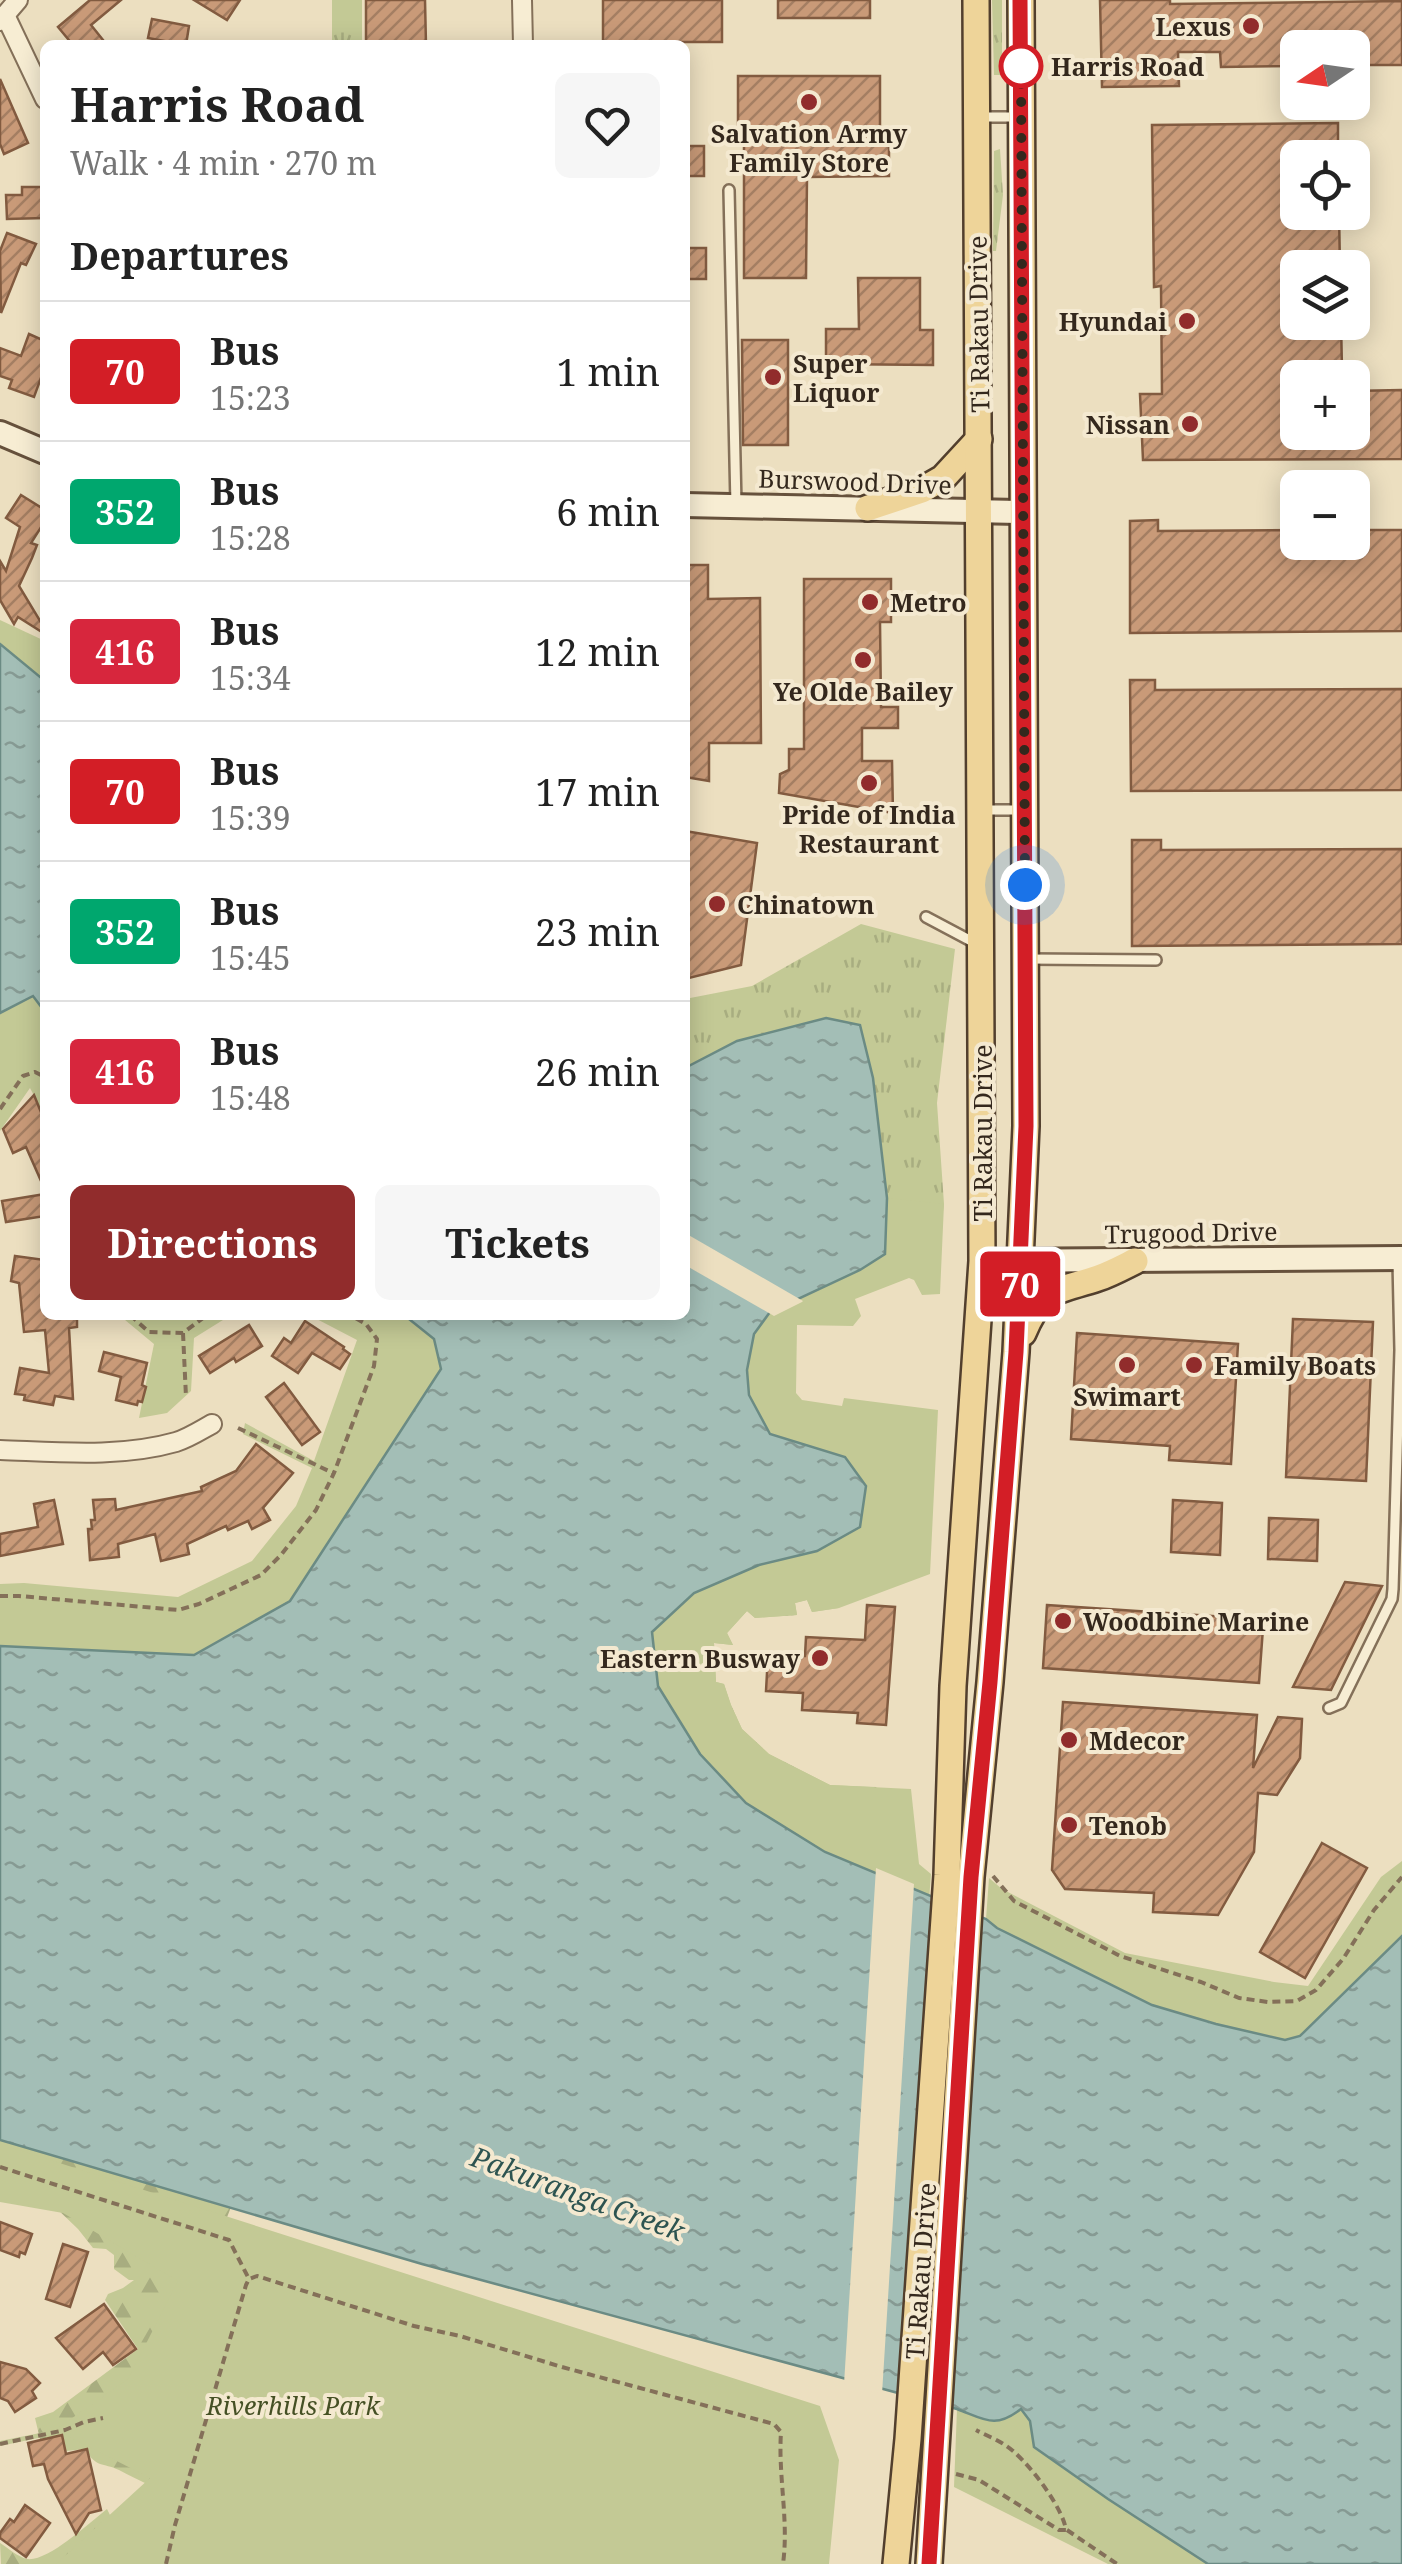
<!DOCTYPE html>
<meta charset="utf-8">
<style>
body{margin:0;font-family:"Noto Serif",serif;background:#f6f6f6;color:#222;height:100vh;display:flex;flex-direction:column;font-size:38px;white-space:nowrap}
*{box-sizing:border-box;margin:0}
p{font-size:32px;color:#767676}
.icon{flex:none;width:55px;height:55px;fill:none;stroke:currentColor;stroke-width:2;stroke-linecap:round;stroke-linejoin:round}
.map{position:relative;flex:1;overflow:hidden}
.details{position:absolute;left:40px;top:40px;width:650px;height:1280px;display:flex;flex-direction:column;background:#fff;border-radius:15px;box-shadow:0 5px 25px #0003}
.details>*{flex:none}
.badge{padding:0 20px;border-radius:8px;font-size:35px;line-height:65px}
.needle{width:65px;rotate:257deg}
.fabs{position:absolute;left:1280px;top:30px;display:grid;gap:20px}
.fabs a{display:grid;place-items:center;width:90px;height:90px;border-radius:15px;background:#fff;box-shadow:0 5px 25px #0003;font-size:50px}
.you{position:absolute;width:50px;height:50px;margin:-25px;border:8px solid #fff;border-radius:50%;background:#1a73e8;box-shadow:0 0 0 15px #1a73e833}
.map>.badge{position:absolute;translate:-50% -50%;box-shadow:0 0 0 5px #fff}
h2{padding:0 30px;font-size:38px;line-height:90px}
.round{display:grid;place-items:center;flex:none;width:105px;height:105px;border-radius:15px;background:#f6f6f6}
.head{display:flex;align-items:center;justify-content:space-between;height:170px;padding:0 30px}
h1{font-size:48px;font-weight:700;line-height:75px}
.action{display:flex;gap:20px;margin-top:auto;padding:20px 30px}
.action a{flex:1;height:115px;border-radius:15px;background:#912c2c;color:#fff;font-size:40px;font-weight:700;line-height:115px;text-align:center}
.action a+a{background:#f6f6f6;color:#222}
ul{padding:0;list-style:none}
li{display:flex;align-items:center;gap:30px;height:140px;padding:0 30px;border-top:2px solid #e0e0e0}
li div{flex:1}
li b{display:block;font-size:38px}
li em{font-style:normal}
li .badge{min-width:110px;font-weight:700;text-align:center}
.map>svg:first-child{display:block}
.grass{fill:url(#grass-tufts)}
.forest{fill:url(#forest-firs)}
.park{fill:#c3c995}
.water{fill:url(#water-ripples);stroke:#6b8b84;stroke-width:2.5}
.pier{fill:#ecdfc0}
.building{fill:url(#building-hatch);stroke:#825b40;stroke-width:2.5}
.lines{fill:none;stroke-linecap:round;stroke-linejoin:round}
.lane-casing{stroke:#847059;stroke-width:14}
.street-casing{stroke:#847059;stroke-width:22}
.secondary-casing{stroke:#66513c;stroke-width:28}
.primary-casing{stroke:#523f2d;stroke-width:30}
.path{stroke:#847059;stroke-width:4;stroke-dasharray:8 5;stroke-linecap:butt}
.lane{stroke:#f7edd3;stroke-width:9}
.street{stroke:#f7edd3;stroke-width:18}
.secondary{stroke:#f7edd3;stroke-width:22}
.primary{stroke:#eed499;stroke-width:25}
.line-casing{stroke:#fff;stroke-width:22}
.line{stroke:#d31e26;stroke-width:15}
.walk{stroke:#34281d;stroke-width:10;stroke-dasharray:0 18}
.poi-dot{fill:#912c2c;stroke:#f4e9d0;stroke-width:4}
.stop-dot{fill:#fff;stroke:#d31e26;stroke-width:5}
.labels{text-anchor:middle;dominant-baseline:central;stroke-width:8;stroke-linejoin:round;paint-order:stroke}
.poi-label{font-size:25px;font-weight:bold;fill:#34281d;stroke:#f4e9d0;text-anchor:start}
.stop-label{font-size:25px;font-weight:bold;fill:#34281d;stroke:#f4e9d0;text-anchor:start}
.street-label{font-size:25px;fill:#34281d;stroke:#f4e9d0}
.park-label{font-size:25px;font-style:italic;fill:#455024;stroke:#f4e9d0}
.water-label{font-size:28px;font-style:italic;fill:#2d5451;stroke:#f4e9d0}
</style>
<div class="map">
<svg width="1402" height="2564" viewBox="0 0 1402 2564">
<defs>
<pattern id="grass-tufts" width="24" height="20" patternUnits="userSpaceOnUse" patternTransform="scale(2.5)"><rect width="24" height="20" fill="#c3c995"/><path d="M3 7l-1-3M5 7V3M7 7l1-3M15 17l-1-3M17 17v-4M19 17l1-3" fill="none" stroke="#a8ad80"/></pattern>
<pattern id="forest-firs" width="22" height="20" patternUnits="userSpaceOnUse" patternTransform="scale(2.5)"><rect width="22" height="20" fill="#c3c995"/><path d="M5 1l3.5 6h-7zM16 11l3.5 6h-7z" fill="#a8ad80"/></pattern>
<pattern id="water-ripples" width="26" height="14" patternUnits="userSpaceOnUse" patternTransform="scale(2.5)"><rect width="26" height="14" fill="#a3beb6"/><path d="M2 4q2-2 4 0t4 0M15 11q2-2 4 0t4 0" fill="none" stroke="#869a93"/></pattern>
<pattern id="building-hatch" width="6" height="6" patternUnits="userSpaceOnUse" patternTransform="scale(2.5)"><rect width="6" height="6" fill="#c99a78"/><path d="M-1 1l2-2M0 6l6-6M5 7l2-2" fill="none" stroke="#a47e62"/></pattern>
</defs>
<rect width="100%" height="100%" fill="#ecdfc0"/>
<!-- grass -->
<g class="grass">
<rect x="332" y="0" width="30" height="45"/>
<polygon points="992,0 1002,0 1002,60 1000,75 994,75"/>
<polygon points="1000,149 1003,195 996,251 993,251 994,151"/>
<polygon points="861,924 955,949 937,1103 944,1204 936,1264 874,1282 783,1329 776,1347 843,1596 839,1608 812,1612 807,1600 795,1603 797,1615 755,1618 747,1611 727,1633 733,1645 714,1643 716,1682 724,1684 731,1705 742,1729 769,1754 830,1785 876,1787 889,1810 700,1754 747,1370 887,1198 873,1078 860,1026 826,1018 737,1041 685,1068 685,999 752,986"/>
</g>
<!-- forest -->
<g class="forest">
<path d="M0 2140 231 2207 212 2256 163 2406 149 2485C139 2480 128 2475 119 2470 102 2462 97 2469 85 2449L66 2451 62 2437 40 2439 35 2418 53 2412 138 2349 105 2300 108 2294 123 2288 134 2280H129L114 2269V2255L106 2249 93 2248 78 2229 54 2206 0 2198Z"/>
<path d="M107 2509 114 2523 93 2564H1L0 2543C8 2548 18 2557 27 2559 48 2562 90 2522 107 2509Z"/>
</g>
<!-- park -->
<g class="park">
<polygon points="0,620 45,641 45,681 0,644"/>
<polygon points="33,996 45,1012 45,1117 30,1088 0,1131 0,1013"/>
<polygon points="887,1198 944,1204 940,1294 922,1295 914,1280 909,1278 855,1299 861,1316 853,1326 797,1325 796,1393 802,1400 842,1406 844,1398 938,1410 930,1574 839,1608 812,1612 807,1600 795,1603 797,1615 755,1618 747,1611 727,1633 733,1645 714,1643 716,1682 724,1684 731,1705 742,1729 769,1754 830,1785 911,1789 919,1864 931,1874 929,1900 825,1852 746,1803 700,1754 658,1686 652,1632 694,1593 759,1565 817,1551 801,1445 770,1434 749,1395 747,1370 754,1334 770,1312 860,1270 884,1254"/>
<polygon points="119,1315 231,1315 194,1338 191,1391 167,1413 139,1418 154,1344"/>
<polygon points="309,1315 404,1315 434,1339 441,1369 290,1601 194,1655 0,1646 0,1584 24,1583 178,1597 252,1561 296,1506 312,1468 243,1434 245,1423 314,1461 357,1340"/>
<polygon points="1402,1861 1402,1936 1301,2036 1286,2040 1216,2024 1152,2005 997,1928 986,1919 989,1878 1002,1889 1125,1953 1274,1982 1308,1986 1381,1877"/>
<polygon points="0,2144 820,2406 839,2460 829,2564 56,2564 150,2478 62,2433 0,2446 0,2441 55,2430 128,2379 178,2281 63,2213 0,2202"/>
<polygon points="1021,2408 1030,2421 1108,2499 1208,2564 1108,2564 954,2487 957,2409 987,2420"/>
</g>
<!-- water -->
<g class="water">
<polygon points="0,644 45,681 45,1012 33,996 0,1013"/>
<path d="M826 1018 860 1025 873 1078 887 1198 885 1254 860 1270 770 1312 754 1334 747 1370 749 1395 770 1434 845 1457 866 1486 860 1527 817 1551 759 1565 694 1593 652 1632 658 1686 700 1754 746 1803 825 1852 986 1919 997 1928 1152 2005 1216 2024 1285 2040 1300 2036 1402 1936V2564H1208L1108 2499 1034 2447 1030 2421 1021 2409C995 2429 986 2420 957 2409L422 2264 0 2140V1646L194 1655 290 1601 441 1369 434 1339 404 1315H685V1068L737 1041Z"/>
</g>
<!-- pier -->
<g class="pier">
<polygon points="685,1233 803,1301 802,1302 774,1316 685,1265"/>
<polygon points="876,1868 914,1884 882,2394 844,2384"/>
</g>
<!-- building -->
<g class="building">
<polygon points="90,0 121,0 91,25 107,45 73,45 58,27"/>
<polygon points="194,0 240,0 227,20"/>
<polygon points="366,0 425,0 426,45 366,45"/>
<rect x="603" y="0" width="119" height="42"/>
<rect x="778" y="0" width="92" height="18"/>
<polygon points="1100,0 1170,0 1170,4 1402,1 1402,65 1352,65 1352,48 1298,48 1298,66 1221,67 1220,52 1178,52 1179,86 1102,87"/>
<polygon points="152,19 189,26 186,45 148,38"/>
<polygon points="738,76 880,76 880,129 889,129 889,176 807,177 806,278 744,278 744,129 738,129"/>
<polygon points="0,79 28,143 4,154 0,144"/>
<polygon points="1338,123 1338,158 1298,158 1298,212 1339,212 1340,268 1298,268 1298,322 1341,322 1342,370 1298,370 1298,432 1352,432 1352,391 1402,390 1402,459 1143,460 1140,394 1162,394 1161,286 1154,287 1152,125"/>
<rect x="685" y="146" width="19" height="30"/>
<polygon points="22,187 45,187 45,218 7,219 6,195 22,195"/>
<polygon points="7,233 36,244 26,265 21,263 1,313 0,251"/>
<rect x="685" y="248" width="21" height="31"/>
<polygon points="858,278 920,278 920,330 933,330 933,365 826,364 826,329 859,329"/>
<polygon points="29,334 45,341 45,367 34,397 9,388 12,380 0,376 0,348 21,356"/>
<polygon points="742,340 788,340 788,445 743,445"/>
<polygon points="21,495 45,510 45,521 31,543 37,545 32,558 19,586 45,629 45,634 18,617 14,624 0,600 0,561 6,571 20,527 6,518"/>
<polygon points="1158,520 1158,531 1298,530 1298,542 1352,542 1352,530 1402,530 1402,631 1130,633 1130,521"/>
<polygon points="685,565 708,565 708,599 760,598 761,743 709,743 709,781 685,777"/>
<polygon points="804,579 891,579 891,622 880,622 881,707 898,707 898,728 862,728 862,761 892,761 893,813 779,793 780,774 789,770 789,749 804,749"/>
<polygon points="1130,680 1155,680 1155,690 1402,689 1402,790 1131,791"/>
<polygon points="685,831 757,843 741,965 685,979"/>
<polygon points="1132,840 1161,840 1161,850 1402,849 1402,944 1132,946"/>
<polygon points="34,1095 45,1122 45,1190 26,1147 13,1153 3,1129"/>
<polygon points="45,1194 45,1216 6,1222 2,1201"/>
<polygon points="15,1256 45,1260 45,1315 77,1315 77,1327 69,1328 73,1399 55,1396 53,1405 24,1400 25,1395 15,1394 20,1368 49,1373 45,1330 24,1332 19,1283 11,1281"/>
<polygon points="1293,1319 1373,1322 1366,1481 1286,1477"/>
<polygon points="305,1321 344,1347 343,1349 350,1354 340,1369 312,1353 298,1373 272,1356 284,1338 291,1343"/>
<polygon points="249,1325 262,1346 236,1362 234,1358 210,1373 199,1356"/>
<polygon points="1077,1333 1238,1344 1231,1464 1169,1460 1170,1446 1071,1439"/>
<polygon points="104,1352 147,1363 142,1385 146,1387 142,1402 138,1401 137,1405 116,1400 121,1377 99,1371"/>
<polygon points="284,1383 320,1432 302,1445 266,1397"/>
<polygon points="256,1444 293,1473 263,1508 270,1520 252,1529 248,1521 228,1530 226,1526 187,1544 189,1554 161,1561 155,1534 118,1544 119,1557 90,1560 88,1529 92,1529 91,1520 95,1520 93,1500 115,1499 116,1510 202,1491 201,1487 236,1471"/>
<polygon points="54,1500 63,1544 0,1556 0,1534 38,1527 34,1504"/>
<polygon points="1173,1500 1222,1503 1220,1555 1171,1552"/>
<polygon points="1269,1518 1318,1520 1317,1561 1268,1559"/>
<polygon points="1345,1582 1382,1586 1331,1690 1293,1687"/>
<polygon points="867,1605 895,1607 886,1725 857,1723 858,1713 802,1710 803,1693 766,1691 768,1655 805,1656 806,1637 865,1640"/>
<polygon points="1047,1605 1226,1617 1226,1625 1263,1628 1259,1683 1043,1668"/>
<polygon points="1063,1702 1257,1715 1253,1768 1278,1717 1302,1719 1300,1758 1277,1795 1258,1793 1254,1852 1218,1915 1153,1912 1154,1893 1065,1889 1052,1870"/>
<polygon points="1322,1843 1367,1868 1305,1978 1260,1952"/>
<polygon points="0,2222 32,2234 25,2254 20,2252 19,2257 0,2250"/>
<polygon points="63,2244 88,2252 70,2307 46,2299"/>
<polygon points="104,2304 136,2349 113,2365 103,2352 83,2369 56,2338"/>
<polygon points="0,2362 26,2369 40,2383 32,2391 36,2398 15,2412 8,2401 0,2398"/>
<polygon points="62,2435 66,2454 87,2449 101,2510 89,2513 76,2534 48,2479 44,2464 33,2466 28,2443"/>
<polygon points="25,2505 50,2523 26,2557 0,2538 0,2533 10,2519 14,2522"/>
</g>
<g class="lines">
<!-- lane casing -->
<g class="lane-casing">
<g id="lane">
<polyline points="979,117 1019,117"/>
<polyline points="729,190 736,505"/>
<polyline points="982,810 1022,810"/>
<polyline points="926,917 975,943"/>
<polyline points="1028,959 1156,960"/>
<polyline points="1329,1708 1341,1703 1392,1599 1393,1589 1400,1350 1398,1261"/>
</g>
</g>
<!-- street casing -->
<g class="street-casing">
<g id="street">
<polyline points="522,0 523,45"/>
<polyline points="6,17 45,99"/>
<polyline points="0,21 18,0"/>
<path d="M0 1450C58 1452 120 1458 176 1442 189 1438 201 1430 212 1424"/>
</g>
</g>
<!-- secondary casing -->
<g class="secondary-casing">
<g id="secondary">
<polyline points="0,433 45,452"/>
<polyline points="685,505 1023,512"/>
<polyline points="982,1261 1402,1258"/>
</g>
</g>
<!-- primary casing -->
<g class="primary-casing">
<g id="primary">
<polyline points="868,508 922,490 943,478 979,439"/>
<path d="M1023 1333C1042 1287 1056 1292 1098 1278 1110 1274 1123 1267 1135 1261"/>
<polyline points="896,2564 908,2439 947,1875 953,1686 982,1261 976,0"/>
<polyline points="929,2564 971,1877 990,1682 1016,1352 1026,1126 1021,0"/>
</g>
</g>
<!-- path -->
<g class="path">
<polyline points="0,1109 23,1076 35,1072 45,1077"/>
<polyline points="130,1315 149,1332 183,1333 207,1315"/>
<polyline points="183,1333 186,1397"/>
<polyline points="238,1428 333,1473"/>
<polyline points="0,1596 19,1596 178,1610 199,1604 261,1575 281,1555 316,1510 334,1473 374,1366 377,1339 366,1324 350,1315"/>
<polyline points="993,1876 1014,1901 1120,1956 1201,1982 1239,1998 1268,2002 1297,2001 1316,1990 1343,1959 1374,1910 1402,1877"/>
<polyline points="0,2167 229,2240 249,2279"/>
<polyline points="0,2444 65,2430 84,2422 103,2418"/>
<path d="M956 2474 979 2480 1059 2530H1066C1063 2507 1025 2457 1005 2445 996 2439 985 2435 976 2430"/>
<polyline points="1067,2530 1117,2564"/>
<path d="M166 2564 175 2525 246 2285 249 2279 257 2276 414 2326 460 2336 562 2367 774 2424 781 2432C778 2477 789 2520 783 2564"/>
</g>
<!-- lane -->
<use href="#lane" class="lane"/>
<!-- street -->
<use href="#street" class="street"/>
<!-- secondary -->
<use href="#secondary" class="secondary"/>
<!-- primary -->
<use href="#primary" class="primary"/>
</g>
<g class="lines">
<!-- line casing -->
<g class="line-casing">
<polyline id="line" points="929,2564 971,1877 990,1682 1016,1352 1026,1126 1020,0"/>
</g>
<!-- line -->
<use href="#line" class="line"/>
<!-- walk -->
<polyline class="walk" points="1021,66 1025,885"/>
</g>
<!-- markers -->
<g class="poi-dot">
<circle cx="1251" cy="26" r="10"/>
<circle cx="809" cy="102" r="10"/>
<circle cx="1187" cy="321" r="10"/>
<circle cx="773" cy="377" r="10"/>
<circle cx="1190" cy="424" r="10"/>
<circle cx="870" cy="602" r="10"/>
<circle cx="863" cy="660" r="10"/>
<circle cx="869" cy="783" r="10"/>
<circle cx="717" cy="904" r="10"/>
<circle cx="1127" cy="1365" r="10"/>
<circle cx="1194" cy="1365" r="10"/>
<circle cx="1063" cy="1621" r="10"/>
<circle cx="820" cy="1658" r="10"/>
<circle cx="1069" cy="1740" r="10"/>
<circle cx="1069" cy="1825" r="10"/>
</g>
<circle class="stop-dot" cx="1021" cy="66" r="20"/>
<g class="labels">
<!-- poi labels -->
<g class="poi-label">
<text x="1231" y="26" text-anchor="end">Lexus</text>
<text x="809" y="133" text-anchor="middle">Salvation Army<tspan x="809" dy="29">Family Store</tspan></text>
<text x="1167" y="321" text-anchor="end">Hyundai</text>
<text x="793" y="363">Super<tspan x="793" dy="29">Liquor</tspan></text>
<text x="1170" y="424" text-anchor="end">Nissan</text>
<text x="890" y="602">Metro</text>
<text x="863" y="691" text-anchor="middle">Ye Olde Bailey</text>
<text x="869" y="814" text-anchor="middle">Pride of India<tspan x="869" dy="29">Restaurant</tspan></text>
<text x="737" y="904">Chinatown</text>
<text x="1214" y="1365">Family Boats</text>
<text x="1127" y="1396" text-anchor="middle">Swimart</text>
<text x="1083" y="1621">Woodbine Marine</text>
<text x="800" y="1658" text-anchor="end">Eastern Busway</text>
<text x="1089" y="1740">Mdecor</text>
<text x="1089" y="1825">Tenob</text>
</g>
<!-- stop labels -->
<g class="stop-label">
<text x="1051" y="66">Harris Road</text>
</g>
<!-- street labels -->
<g class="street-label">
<text transform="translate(978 324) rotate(-91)">Ti Rakau Drive</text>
<text transform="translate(855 481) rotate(2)">Burswood Drive</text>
<text transform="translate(982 1133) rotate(-90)">Ti Rakau Drive</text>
<text transform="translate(1191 1232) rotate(-1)">Trugood Drive</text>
<text transform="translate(920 2271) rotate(-86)">Ti Rakau Drive</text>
</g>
<!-- park labels -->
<g class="park-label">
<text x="293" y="2405">Riverhills Park</text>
</g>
<!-- water labels -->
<g class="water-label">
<text transform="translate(578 2193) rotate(20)">Pakuranga Creek</text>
</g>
</g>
</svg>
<div class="fabs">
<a><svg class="needle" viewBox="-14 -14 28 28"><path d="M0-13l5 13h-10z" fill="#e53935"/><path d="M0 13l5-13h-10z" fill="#767676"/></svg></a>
<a><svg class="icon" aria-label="locate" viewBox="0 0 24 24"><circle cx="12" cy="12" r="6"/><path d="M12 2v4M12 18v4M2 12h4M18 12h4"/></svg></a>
<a><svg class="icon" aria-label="layers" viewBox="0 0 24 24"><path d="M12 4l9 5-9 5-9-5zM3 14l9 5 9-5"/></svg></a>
<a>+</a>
<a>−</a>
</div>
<div class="you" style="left:1025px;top:885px"></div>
<b class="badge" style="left:1020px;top:1284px;background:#d31e26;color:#fff">70</b>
<section class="details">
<div class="head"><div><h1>Harris Road</h1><p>Walk · 4 min · 270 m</p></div><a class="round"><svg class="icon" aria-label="heart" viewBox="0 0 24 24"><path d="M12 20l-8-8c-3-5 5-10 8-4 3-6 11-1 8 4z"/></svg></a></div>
<h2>Departures</h2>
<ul>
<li><span class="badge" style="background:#d31e26;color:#fff">70</span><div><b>Bus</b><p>15:23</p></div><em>1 min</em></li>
<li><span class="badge" style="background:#00a76e;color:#fff">352</span><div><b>Bus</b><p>15:28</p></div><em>6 min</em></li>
<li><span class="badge" style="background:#d7263d;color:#fff">416</span><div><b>Bus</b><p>15:34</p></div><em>12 min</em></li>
<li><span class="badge" style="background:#d31e26;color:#fff">70</span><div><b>Bus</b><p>15:39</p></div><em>17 min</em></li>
<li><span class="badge" style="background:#00a76e;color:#fff">352</span><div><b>Bus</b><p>15:45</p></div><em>23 min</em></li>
<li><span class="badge" style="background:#d7263d;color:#fff">416</span><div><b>Bus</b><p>15:48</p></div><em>26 min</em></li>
</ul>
<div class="action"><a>Directions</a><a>Tickets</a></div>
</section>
</div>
